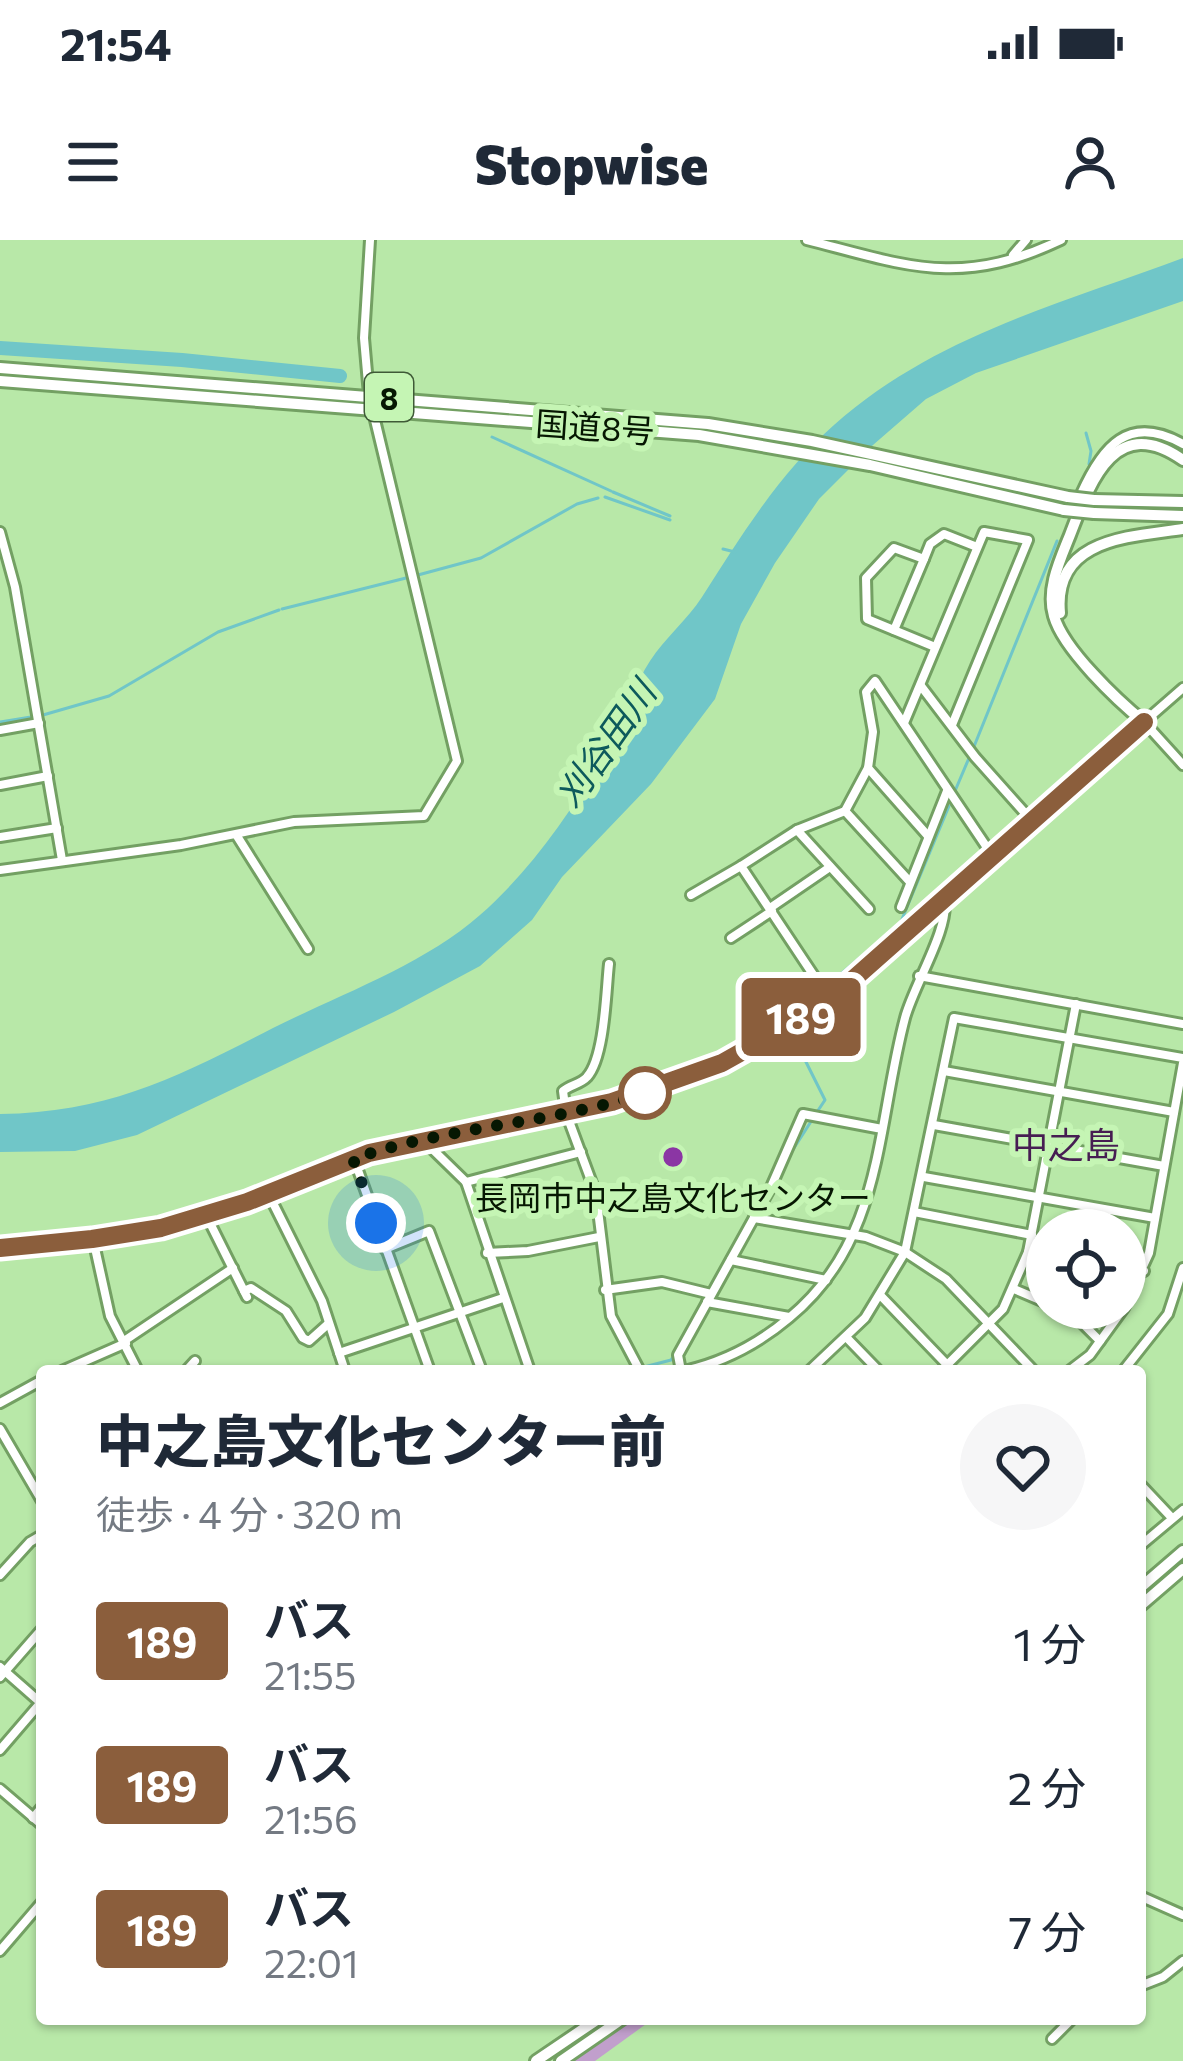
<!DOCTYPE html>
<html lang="ja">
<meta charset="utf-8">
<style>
body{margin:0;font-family:Commissioner,"Noto Sans JP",sans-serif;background:#f6f6f7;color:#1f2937;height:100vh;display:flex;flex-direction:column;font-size:45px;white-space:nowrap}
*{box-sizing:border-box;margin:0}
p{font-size:39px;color:#747a83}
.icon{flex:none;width:66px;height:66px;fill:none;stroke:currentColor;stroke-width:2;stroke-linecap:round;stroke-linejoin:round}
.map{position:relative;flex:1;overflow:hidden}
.panel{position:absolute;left:36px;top:1125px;width:1110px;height:660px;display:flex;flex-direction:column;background:#fff;border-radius:12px;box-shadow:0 3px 9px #0004}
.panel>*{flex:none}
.badge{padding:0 24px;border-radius:9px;font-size:42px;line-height:78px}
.controls{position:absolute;left:1026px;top:969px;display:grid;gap:24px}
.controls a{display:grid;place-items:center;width:120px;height:120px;border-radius:50%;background:#fff;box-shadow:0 3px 9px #0004;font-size:60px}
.you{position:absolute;width:60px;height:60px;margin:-30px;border:9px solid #fff;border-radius:50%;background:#1a73e8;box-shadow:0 0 0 18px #1a73e833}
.map>.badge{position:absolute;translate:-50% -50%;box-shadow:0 0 0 6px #fff}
.round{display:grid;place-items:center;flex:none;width:126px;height:126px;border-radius:63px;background:#f6f6f7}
.head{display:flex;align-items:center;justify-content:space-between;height:204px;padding:0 60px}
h1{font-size:57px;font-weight:800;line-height:90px}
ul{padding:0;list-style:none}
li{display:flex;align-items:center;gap:36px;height:144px;padding:0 60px}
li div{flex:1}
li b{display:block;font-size:45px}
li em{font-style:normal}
li .badge{min-width:132px;font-weight:700;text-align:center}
.status{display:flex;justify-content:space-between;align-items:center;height:84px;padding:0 60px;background:#fff;direction:ltr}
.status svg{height:33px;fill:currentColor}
header{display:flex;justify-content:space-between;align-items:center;height:156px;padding:0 60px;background:#fff;font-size:54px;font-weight:800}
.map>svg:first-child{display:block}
.green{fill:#c19fcc}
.water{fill:#70c6c8}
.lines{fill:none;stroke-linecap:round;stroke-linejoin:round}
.stream{stroke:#70c6c8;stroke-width:3}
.river{stroke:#70c6c8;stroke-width:14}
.minor-casing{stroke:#73a063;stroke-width:14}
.major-casing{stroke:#73a063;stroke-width:15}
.highway-casing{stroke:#73a063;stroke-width:16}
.minor{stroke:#fff;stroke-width:8}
.major{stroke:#fff;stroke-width:9}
.highway{stroke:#fff;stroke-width:10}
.highway-bridge-casing{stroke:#73a063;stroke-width:16;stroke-linecap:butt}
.highway-bridge{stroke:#fff;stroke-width:10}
.line-casing{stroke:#fff;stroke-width:27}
.line{stroke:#8b5e3c;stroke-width:18}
.walk{stroke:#061702;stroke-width:12;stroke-dasharray:0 21.6}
.stop-dot{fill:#fff;stroke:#8b5e3c;stroke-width:6}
.poi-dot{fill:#8b36a4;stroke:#c5f5b4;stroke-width:4.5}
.labels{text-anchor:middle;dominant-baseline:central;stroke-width:12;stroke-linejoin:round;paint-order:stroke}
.shield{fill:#c5f5b4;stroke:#3f5a37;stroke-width:3}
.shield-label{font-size:30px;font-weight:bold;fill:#061702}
.street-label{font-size:33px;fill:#061702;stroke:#c5f5b4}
.poi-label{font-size:33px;fill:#061702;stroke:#c5f5b4}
.water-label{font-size:36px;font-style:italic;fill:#0d5a5c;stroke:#c5f5b4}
.neighbourhood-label{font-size:36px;fill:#461d52;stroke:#c5f5b4}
</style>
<div class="status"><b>21:54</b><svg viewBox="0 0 49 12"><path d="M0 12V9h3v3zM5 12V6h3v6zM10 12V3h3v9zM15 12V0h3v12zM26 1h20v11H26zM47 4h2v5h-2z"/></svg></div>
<header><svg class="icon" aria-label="menu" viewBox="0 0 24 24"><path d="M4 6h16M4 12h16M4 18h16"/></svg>Stopwise<svg class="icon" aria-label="person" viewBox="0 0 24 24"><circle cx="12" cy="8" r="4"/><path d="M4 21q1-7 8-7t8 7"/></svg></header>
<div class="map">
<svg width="1183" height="1821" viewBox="0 0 1183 1821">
<rect width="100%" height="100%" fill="#b8e8a8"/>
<!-- green -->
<polygon class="green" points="630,1779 653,1779 595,1821 569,1821"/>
<!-- water -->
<path class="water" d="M1183 18V61L976 133 926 159 873 205 819 259 775 323 741 384 715 459 651 544 562 637 532 680 480 726 394 772 137 895 75 911 0 912V874C111 872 177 837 273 788 341 754 423 725 480 675 535 627 580 559 616 495 629 471 635 443 650 421 665 398 687 380 702 357 741 296 779 234 834 185 934 96 1060 64 1183 18Z"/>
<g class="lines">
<!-- stream -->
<g class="stream">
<polyline points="1086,193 1091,211 1089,224"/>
<polyline points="492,197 611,251"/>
<polyline points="613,252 670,276"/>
<polyline points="605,257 670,280"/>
<polyline points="723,309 735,312"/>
<polyline points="418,335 481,318 577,264 598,258"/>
<polyline points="282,369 406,338"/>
<polyline points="43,475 109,456 218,392 279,370"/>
<polyline points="0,482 31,477"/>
<polyline points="973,509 1057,301"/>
<polyline points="955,551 969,518"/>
<polyline points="785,781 900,684 949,566"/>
<polyline points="790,790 825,860 817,872"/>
<polyline points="785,922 812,880"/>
<polyline points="689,1088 707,1055"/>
<polyline points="644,1127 671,1120 676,1112"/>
<polyline points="0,1329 42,1289"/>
</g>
<!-- river -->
<polyline class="river" points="0,108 182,120 340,136"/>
<!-- minor casing -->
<g class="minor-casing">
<g id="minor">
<path d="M807 0C909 26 959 48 1061 0"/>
<polyline points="1013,15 1026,0"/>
<path d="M1081 254C1102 207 1128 173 1183 204"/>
<polyline points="0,292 15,347 62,620"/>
<polyline points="894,390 924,319"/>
<polyline points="935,407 867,379 866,338 894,308 924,319 930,304 944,294 977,307"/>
<polyline points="921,446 975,517 1032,581"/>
<polyline points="1183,448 1144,482 1183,525"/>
<polyline points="904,483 984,292 1028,300 952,485"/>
<polyline points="0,490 39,483"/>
<polyline points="0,545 48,536"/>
<polyline points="845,571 910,642"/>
<polyline points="797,590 845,571 868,528"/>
<polyline points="237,596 308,709"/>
<polyline points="928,596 868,528 873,492 866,452 875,441 992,615"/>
<polyline points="0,597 57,588"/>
<polyline points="0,630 181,605 294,582 424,576 457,521 369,155 364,98 370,0"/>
<polyline points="691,655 741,626"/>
<polyline points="901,667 947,551"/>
<polyline points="770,668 830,627"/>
<polyline points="731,698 772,671"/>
<path d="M609 724C606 750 605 817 587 837 581 844 570 845 563 851L566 873 596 954 611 1076 640 1131"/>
<polyline points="919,736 1183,784"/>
<polyline points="828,757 741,626 797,590 869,669"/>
<polyline points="944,831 1174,872"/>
<polyline points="934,885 1164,926"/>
<polyline points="423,900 466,942 530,1131"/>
<polyline points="354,919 430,1131"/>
<polyline points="924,937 1155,978"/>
<polyline points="466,942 581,912"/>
<polyline points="268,953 322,1061 345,1131"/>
<polyline points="914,972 1032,995"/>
<polyline points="206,975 247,1057"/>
<polyline points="754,978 866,997 905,1012 946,1039 1034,1131"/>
<polyline points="93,999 110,1076 138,1131"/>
<polyline points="385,1009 429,991 482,1131"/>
<polyline points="1028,1012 1047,1015"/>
<polyline points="487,1013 528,1011 599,997"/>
<polyline points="731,1020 826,1040"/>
<polyline points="1125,1028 1144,1031"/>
<polyline points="1014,1049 1047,1063"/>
<polyline points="605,1050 662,1042 711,1054"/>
<polyline points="244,1051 251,1048 286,1071 303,1098 309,1101 328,1084"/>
<polyline points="881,1056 953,1131"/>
<polyline points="707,1062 789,1077"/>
<polyline points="1125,1066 1149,1013 1183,823"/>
<polyline points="1057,1068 1081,1082 1100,1101"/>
<polyline points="847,1098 879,1131"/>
<polyline points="124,1101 233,1028"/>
<polyline points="339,1113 503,1058"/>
<polyline points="62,1131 126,1103"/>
<polyline points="186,1131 195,1121"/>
<polyline points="681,1131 678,1115 771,947 803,874 882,889"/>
<path d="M684 1131C724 1122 757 1105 789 1078 884 1000 876 887 905 778 914 744 951 687 944 658"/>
<polyline points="809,1131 865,1078 905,1012 954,778 1183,818"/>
<polyline points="941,1131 1003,1069 1028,1012 1076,764"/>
<polyline points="1069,1131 1090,1115 1124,1068"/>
<polyline points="1123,1131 1168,1074 1183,1028"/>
<polyline points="0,1163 42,1140"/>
<polyline points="0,1189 42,1261"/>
<polyline points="1140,1244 1172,1278"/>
<polyline points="1140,1306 1183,1270"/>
<polyline points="0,1335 30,1302 42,1295"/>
<polyline points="0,1427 41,1463"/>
<polyline points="0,1437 42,1389"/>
<polyline points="0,1510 42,1461"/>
<polyline points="0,1549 42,1585"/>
<polyline points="33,1578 42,1567"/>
<polyline points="1140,1656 1183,1675"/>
<polyline points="0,1711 42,1662"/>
<polyline points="1140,1746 1163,1737 1183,1721"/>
<polyline points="1052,1799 1072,1779"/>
</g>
</g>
<!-- major casing -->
<g class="major-casing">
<polyline id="major" points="0,1008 93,999 161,988 247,962 369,913 612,862 722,823 777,792 849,743 1144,482"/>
</g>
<!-- highway casing -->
<g class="highway-casing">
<g id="highway">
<polyline points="0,128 708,184 812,201 1068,257"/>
<polyline points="0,141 699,195 870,225 1064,270"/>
<polyline points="1094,260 1183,262"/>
<polyline points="1094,273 1183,276"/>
<path d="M1060 373C1053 298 1129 297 1183 289"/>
<path d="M1144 482C1118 461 1063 409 1054 376 1046 349 1060 320 1070 295 1090 243 1114 172 1183 220"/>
<polyline points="1140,1348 1183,1311"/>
<polyline points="1140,1366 1183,1329"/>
<polyline points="536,1821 598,1779"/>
<polyline points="561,1821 622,1779"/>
</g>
</g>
<!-- minor -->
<use href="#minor" class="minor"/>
<!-- major -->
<use href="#major" class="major"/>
<!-- highway -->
<use href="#highway" class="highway"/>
<!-- highway-bridge casing -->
<g class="highway-bridge-casing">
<g id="highway-bridge">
<polyline points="1068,257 1094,260"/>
<polyline points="1064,270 1094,273"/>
</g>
</g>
<!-- highway-bridge -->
<use href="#highway-bridge" class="highway-bridge"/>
</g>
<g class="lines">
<!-- line casing -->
<g class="line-casing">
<polyline id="line" points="0,1008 92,999 161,988 247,962 369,913 612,862 722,823 777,792 849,743 1144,482"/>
</g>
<!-- line -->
<use href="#line" class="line"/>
<!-- walk -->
<path class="walk" d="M376 983 353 919C448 886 550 884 645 853"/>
</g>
<!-- markers -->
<circle class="stop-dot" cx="645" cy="853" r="24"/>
<circle class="poi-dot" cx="673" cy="917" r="12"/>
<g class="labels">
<!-- shield labels -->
<rect class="shield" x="365" y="133" width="48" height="48" rx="9"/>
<g class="shield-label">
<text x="389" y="157">8</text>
</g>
<!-- street labels -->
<g class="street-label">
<text transform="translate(595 186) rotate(4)">国道8号</text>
</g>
<!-- poi labels -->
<g class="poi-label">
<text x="673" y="956">長岡市中之島文化センター</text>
</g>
<!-- water labels -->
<g class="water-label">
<text transform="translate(604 503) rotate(-55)">刈谷田川</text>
</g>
<!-- neighbourhood labels -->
<g class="neighbourhood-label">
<text x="1066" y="903">中之島</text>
</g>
</g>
</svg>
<div class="controls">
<a><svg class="icon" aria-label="locate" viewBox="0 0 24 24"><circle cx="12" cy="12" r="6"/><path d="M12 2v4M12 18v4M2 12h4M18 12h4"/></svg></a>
</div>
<div class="you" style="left:376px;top:983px"></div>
<b class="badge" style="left:801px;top:777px;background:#8b5e3c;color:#fff">189</b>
<section class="panel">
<div class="head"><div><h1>中之島文化センター前</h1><p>徒歩 · 4 分 · 320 m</p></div><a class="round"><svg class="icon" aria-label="heart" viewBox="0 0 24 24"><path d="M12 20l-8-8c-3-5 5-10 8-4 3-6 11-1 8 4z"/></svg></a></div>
<ul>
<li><span class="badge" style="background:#8b5e3c;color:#fff">189</span><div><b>バス</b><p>21:55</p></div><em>1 分</em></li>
<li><span class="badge" style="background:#8b5e3c;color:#fff">189</span><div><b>バス</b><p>21:56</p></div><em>2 分</em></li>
<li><span class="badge" style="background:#8b5e3c;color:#fff">189</span><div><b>バス</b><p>22:01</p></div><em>7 分</em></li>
</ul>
</section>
</div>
